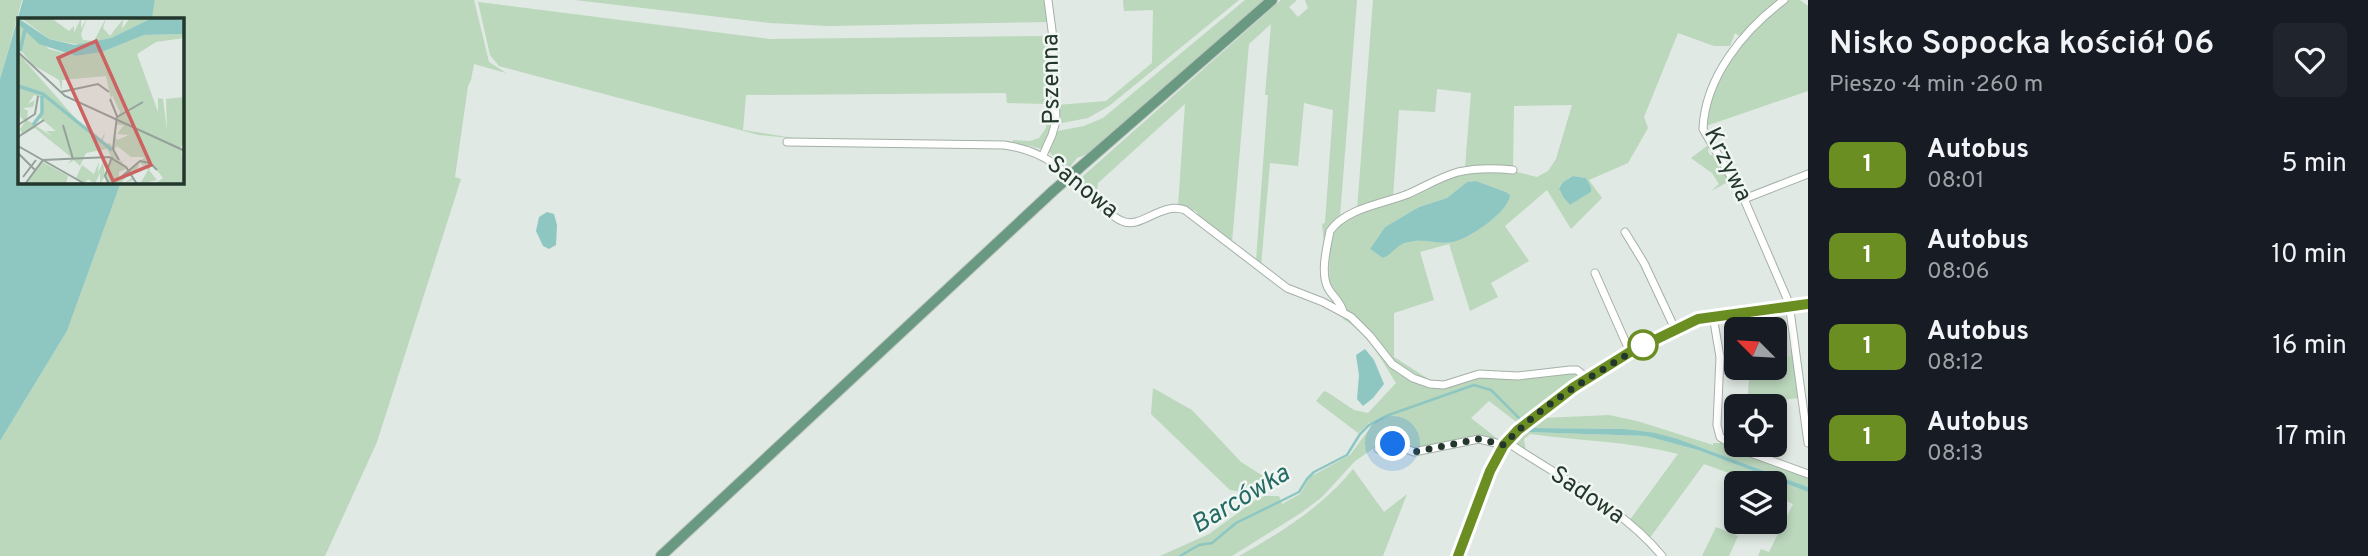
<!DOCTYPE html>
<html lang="pl">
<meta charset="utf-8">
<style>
body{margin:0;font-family:Overpass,sans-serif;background:#20242c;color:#f1f3f6;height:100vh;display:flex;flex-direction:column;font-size:26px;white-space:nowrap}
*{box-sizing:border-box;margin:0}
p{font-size:23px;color:#9ea1a6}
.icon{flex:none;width:38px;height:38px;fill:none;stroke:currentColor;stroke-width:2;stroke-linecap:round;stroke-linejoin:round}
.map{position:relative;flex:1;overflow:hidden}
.sheet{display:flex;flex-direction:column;background:#171b24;width:560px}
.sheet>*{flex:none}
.badge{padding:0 14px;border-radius:10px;font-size:24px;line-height:46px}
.needle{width:46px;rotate:294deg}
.tools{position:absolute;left:1724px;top:317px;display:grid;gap:14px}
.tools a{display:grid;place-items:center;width:63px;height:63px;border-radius:10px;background:#171b24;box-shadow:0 4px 10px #0003;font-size:35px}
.you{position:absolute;width:35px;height:35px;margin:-18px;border:5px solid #fff;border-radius:50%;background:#1a73e8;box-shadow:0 0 0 10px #1a73e833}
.map>.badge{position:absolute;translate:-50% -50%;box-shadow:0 0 0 4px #fff}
.round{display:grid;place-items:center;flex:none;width:74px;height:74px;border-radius:10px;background:#20242c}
.head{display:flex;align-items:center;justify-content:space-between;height:119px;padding:0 21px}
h1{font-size:33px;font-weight:600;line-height:52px}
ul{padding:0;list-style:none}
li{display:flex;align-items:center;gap:21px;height:91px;padding:0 21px}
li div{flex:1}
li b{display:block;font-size:26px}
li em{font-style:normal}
li .badge{min-width:77px;font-weight:700;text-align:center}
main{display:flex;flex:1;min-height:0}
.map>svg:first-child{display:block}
.built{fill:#ced8d1}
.green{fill:#bbd7bc;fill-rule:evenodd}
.water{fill:#8ec7c2}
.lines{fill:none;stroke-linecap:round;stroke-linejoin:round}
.stream{stroke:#8ec7c2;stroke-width:2.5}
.minor-casing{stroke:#a4b0a8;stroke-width:9}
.tertiary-casing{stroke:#a4b0a8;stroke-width:10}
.primary-casing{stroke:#bdc3c0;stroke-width:12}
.minor{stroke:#fff;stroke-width:7}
.tertiary{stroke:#fff;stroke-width:9}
.primary{stroke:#6a9981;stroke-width:10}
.primary-bridge-casing{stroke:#bdc3c0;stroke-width:12;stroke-linecap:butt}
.primary-bridge{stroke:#6a9981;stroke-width:10}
.line-casing{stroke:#fff;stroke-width:16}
.line{stroke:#6b8e23;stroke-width:10}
.walk{stroke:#23372c;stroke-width:7;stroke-dasharray:0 12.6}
.stop-dot{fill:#fff;stroke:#6b8e23;stroke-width:3.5}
.labels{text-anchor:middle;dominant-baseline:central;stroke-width:5;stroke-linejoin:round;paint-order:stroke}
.street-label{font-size:24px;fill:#23372c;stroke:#f0f6f1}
.water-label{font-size:26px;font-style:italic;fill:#256b65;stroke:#f0f6f1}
.inset-river{fill:none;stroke:#8ec7c2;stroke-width:3.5}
.inset-road{fill:none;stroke:#94a29a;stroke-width:2}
.view{fill:#cd6262;fill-opacity:0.15;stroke:#cd6262;stroke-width:3.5}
.inset-edge{fill:none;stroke:#23372c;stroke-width:3.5}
</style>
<main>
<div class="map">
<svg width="1808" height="556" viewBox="0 0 1808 556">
<rect width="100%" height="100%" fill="#e0e9e3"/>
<!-- built -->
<polygon class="built" points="1785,314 1791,356 1775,358 1774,329 1762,329 1761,325 1765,315"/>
<!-- green -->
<g class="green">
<polygon points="0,0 22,0 0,79"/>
<polygon points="155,0 474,0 489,62 506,73 474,64 471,80 468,86 455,177 461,179 377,442 325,556 0,556 0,441 67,331 121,182 182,182 182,19 152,19"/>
<polygon points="575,0 1046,0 1050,22 829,26 770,23"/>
<polygon points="1123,0 1239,0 1109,106 1088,118 1062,123 1059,120 1056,105 1053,17 1058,58 1057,105 1106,101 1152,63 1153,10 1124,11"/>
<polygon points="1245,0 1264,0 1087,154 1077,158 1070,167 1082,177 1281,0 1297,0 1289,7 1298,17 1308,8 1305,0 1357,0 1340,216 1335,221 1324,243 1322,224 1325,223 1333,110 1304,103 1298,166 1270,163 1261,266 1256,261 1268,95 1265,95 1271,24 1249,44 1232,242 1197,216 1198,213 1194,210 1192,212 1178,207 1185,104 1098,183 1097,190 1115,208 1110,210 1049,152 1058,131 1084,126 1103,118"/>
<path d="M1373 0H1781L1741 37 1735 33 1730 46H1714L1678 33 1644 117 1648 128 1628 163 1589 180 1602 198 1571 229 1547 190 1505 226 1529 261 1491 283 1498 297 1470 311 1449 244 1420 252 1434 300 1394 313V357L1427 378 1426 380 1392 361 1377 340 1348 311 1329 285 1330 234 1342 221 1447 177 1466 172 1482 170 1513 171 1537 177 1548 171 1556 159 1572 105 1514 106 1513 168 1489 166 1456 171 1454 169 1465 167 1471 93 1437 89 1435 112 1399 110 1393 197 1430 180 1429 182 1357 210ZM1573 176 1586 178 1591 187V192L1570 205 1563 197 1559 187 1563 182ZM1476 181 1506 192 1510 195C1510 211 1469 239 1453 242 1437 245 1424 236 1405 243 1396 246 1391 254 1383 258L1370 249 1385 227 1419 207 1447 198 1467 182Z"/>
<path d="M1786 0H1800L1808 6V91L1706 126C1709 101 1719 71 1735 50 1749 32 1769 16 1786 0Z"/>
<path d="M478 2 770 39 1051 36C1052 63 1061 128 1042 149L1013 142V140L1030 141 1039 138 1046 128 1047 104 1007 103 1006 93 746 95 743 130 800 139 759 135 499 66 490 55Z"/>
<polygon points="1707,146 1709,147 1708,151 1710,155 1715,155 1729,179 1728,182 1711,191 1719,184 1712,173 1691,158"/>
<path d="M1344 317 1359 326 1383 357 1431 387 1470 377 1576 373 1579 376 1519 424 1489 401 1471 418 1499 440 1515 427 1504 440 1492 439 1418 450 1394 442 1379 445 1355 461 1322 497 1301 513 1232 556H1160L1209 534 1257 499 1263 496H1279L1282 504 1300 494 1310 477 1350 455 1370 428V422L1358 433 1316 401 1324 391 1327 392 1354 410 1368 413 1396 383C1382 360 1367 333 1343 319Z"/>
<polygon points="1790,350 1794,352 1799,398 1747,404 1750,368 1774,368 1775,358 1791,356"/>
<polygon points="1586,383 1543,418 1609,415 1637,421 1713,445 1713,443 1721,443 1808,477 1808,487 1678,439 1625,429 1531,428 1540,421 1539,419"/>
<polygon points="1153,388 1192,410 1241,462 1268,479 1249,493 1230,490 1151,414"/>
<path d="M1527 432 1646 436 1698 450 1808 492V556H1758L1761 549 1769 552 1793 504 1775 496 1774 483H1756L1704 464 1649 539 1629 521 1678 454C1629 441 1579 441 1530 434L1524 439 1526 452 1586 491 1592 492 1588 493 1517 446V439Z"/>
<path d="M1353 469 1384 512 1407 494 1383 556H1239C1282 532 1322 507 1353 469Z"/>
<polygon points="1716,527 1738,536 1729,556 1702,556"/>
</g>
<!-- water -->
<g class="water">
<polygon points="23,0 155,0 152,19 19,19 19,182 121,182 67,331 0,441 0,79"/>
<polygon points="1573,176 1586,178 1591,187 1591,192 1570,205 1563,197 1559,188 1563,182"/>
<path d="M1476 181 1506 192 1510 195C1510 211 1469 239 1453 242 1437 245 1423 237 1405 243 1396 246 1391 255 1383 258L1370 249 1385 227 1419 207 1447 198 1467 182Z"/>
<polygon points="547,212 554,214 557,225 556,245 549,249 543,246 536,231 539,217"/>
<polygon points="1365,349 1374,360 1384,384 1373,398 1363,406 1357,399 1359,375 1356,355"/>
<polygon points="1531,428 1625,429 1655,433 1678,439 1808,487 1808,492 1698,450 1646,436 1526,432"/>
</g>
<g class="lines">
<!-- stream -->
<polyline class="stream" points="1180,556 1199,545 1212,543 1236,523 1299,492 1307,479 1314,472 1347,455 1360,434 1369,425 1386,416 1417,405 1474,385 1491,390 1531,430"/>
<!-- minor casing -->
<g class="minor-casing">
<g id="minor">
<path d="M1784 0C1744 30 1705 77 1703 129L1744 199 1789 303 1808 443"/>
<path d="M787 142 1004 145C1047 151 1066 172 1096 201 1104 208 1112 217 1122 221 1141 230 1161 201 1185 210L1287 288 1323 302 1351 317 1370 336 1392 364 1413 378 1430 384 1444 385 1479 374 1518 376 1570 370H1577L1587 378"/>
<polyline points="1043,155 1052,135 1056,121 1053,38 1048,0"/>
<polyline points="1744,199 1808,174"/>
<polyline points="1625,232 1644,263 1675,329"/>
<polyline points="1595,273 1630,352"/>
<path d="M1343 312C1341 302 1333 297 1328 288 1320 273 1327 247 1330 231 1346 208 1383 204 1408 194 1424 187 1440 177 1458 172 1476 168 1494 168 1513 170"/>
<polyline points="1713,316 1720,357 1717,425 1720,437 1737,448 1808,474"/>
<path d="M1507 442C1558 477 1622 507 1662 556"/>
<polyline points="1378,449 1393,444 1414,452 1479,439 1504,445"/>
</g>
</g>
<!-- tertiary casing -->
<g class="tertiary-casing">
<polyline id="tertiary" points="1458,556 1490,471 1504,445 1518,430 1587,378 1630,352 1698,319 1808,304"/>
</g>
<!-- primary casing -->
<g class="primary-casing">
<g id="primary">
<polyline points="1077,170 1272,0"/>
<polyline points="661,556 1053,191"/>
</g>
</g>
<!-- minor -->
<use href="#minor" class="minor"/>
<!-- tertiary -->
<use href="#tertiary" class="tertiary"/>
<!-- primary -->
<use href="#primary" class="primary"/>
<!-- primary-bridge casing -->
<g class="primary-bridge-casing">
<polyline id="primary-bridge" points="1053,191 1077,170"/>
</g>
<!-- primary-bridge -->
<use href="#primary-bridge" class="primary-bridge"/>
</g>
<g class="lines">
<!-- line casing -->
<g class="line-casing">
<polyline id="line" points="1458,556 1490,471 1504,445 1518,430 1574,387 1630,352 1698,319 1808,304"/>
</g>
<!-- line -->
<use href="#line" class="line"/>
<!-- walk -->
<path class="walk" d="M1393 444 1414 452 1479 439 1504 445C1543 402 1595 375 1643 345"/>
</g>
<!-- markers -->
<circle class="stop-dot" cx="1643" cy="345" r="14"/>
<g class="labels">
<!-- street labels -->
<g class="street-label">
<text transform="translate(1052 79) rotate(-91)">Pszenna</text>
<text transform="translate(1727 165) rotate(64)">Krzywa</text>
<text transform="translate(1082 188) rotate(39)">Sanowa</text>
<text transform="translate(1587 496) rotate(34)">Sadowa</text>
</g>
<!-- water labels -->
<g class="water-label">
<text transform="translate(1241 500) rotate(-31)">Barcówka</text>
</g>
</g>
<!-- overview -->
<g transform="translate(18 18)">
<rect width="166" height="166" fill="#e0e9e3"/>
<path d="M3 0H33L51 13 56 8V15L63 0V11L69 0 63 16 65 22 76 23 88 0 85 10 92 18 105 1 104 11 112 0H134L93 20 62 27 31 21ZM0 6 31 31 58 38 84 34 126 17 166 16V20L138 24 119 36 140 94V80L145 81 149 113 148 81 166 79V126L163 128 166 165 137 166 145 160 134 146 131 152 139 162 122 166 130 152 121 144 120 151 112 155 110 152 127 139H113L99 128 96 132 100 140 104 144 108 140 104 145 110 150 101 154V160L107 154 112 155 116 162 106 165 114 160 111 156 102 166H91L87 158 82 166V155L77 166 70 161 66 166 53 157 58 160 64 147 76 156 81 144 80 155 85 144 87 158 94 141 89 140 93 138 89 131 68 135 62 148 56 142 50 146 54 140 17 110 5 117 2 111 7 104 0 96V35L72 117 82 124 87 114 84 127 92 125 95 130 98 118 99 122 111 117 99 116 114 111 99 116 106 107H97L102 94 94 77 93 82 88 58 44 62V73L41 62 15 47 0 29ZM16 77 26 81 21 99 38 113H28L35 119 9 102 10 93 5 90 15 89 17 82 10 86ZM23 143 50 158 48 166H7Z" fill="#bbd7bc" fill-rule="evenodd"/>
<path d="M0 0 31 21 57 27 93 20 134 0 166 2V16L126 17 84 34 58 38 21 26 0 6Z" fill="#8ec7c2"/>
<path class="inset-river" d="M2 33 7 12M0 68 25 76 94 132M15 107 24 95V78"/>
<path class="inset-road" d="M0 34 47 78 167 133M43 74 80 66 91 74M92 81 99 98 95 131 101 142M99 99 125 84M0 107 17 96 20 78M45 107 55 141M0 119 26 102M0 128 67 166M0 135 17 152M5 159 18 142M101 161 122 143 132 145 139 152M7 166 25 142 91 139 108 149 119 166M91 166 87 158 94 139"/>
<path class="view" d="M78 23 133 147 95 163 40 40Z"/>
<rect width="166" height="166" class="inset-edge"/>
</g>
</svg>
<div class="tools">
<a><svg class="needle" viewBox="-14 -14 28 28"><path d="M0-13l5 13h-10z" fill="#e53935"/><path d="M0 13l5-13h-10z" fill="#9ea1a6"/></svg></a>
<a><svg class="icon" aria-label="locate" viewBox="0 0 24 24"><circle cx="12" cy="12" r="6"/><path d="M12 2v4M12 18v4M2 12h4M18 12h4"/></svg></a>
<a><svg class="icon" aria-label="layers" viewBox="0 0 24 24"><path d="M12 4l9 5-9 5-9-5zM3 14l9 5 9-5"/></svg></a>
</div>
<div class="you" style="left:1393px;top:444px"></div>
</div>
<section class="sheet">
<div class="head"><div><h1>Nisko Sopocka kościół 06</h1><p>Pieszo · 4 min · 260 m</p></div><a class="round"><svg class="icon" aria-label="heart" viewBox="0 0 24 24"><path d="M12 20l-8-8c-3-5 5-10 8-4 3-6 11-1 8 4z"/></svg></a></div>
<ul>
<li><span class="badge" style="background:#6b8e23;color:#fff">1</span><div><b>Autobus</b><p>08:01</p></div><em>5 min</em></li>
<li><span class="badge" style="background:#6b8e23;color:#fff">1</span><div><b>Autobus</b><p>08:06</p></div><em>10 min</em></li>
<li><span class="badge" style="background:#6b8e23;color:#fff">1</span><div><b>Autobus</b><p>08:12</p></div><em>16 min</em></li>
<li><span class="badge" style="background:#6b8e23;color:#fff">1</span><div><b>Autobus</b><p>08:13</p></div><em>17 min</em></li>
</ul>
</section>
</main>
